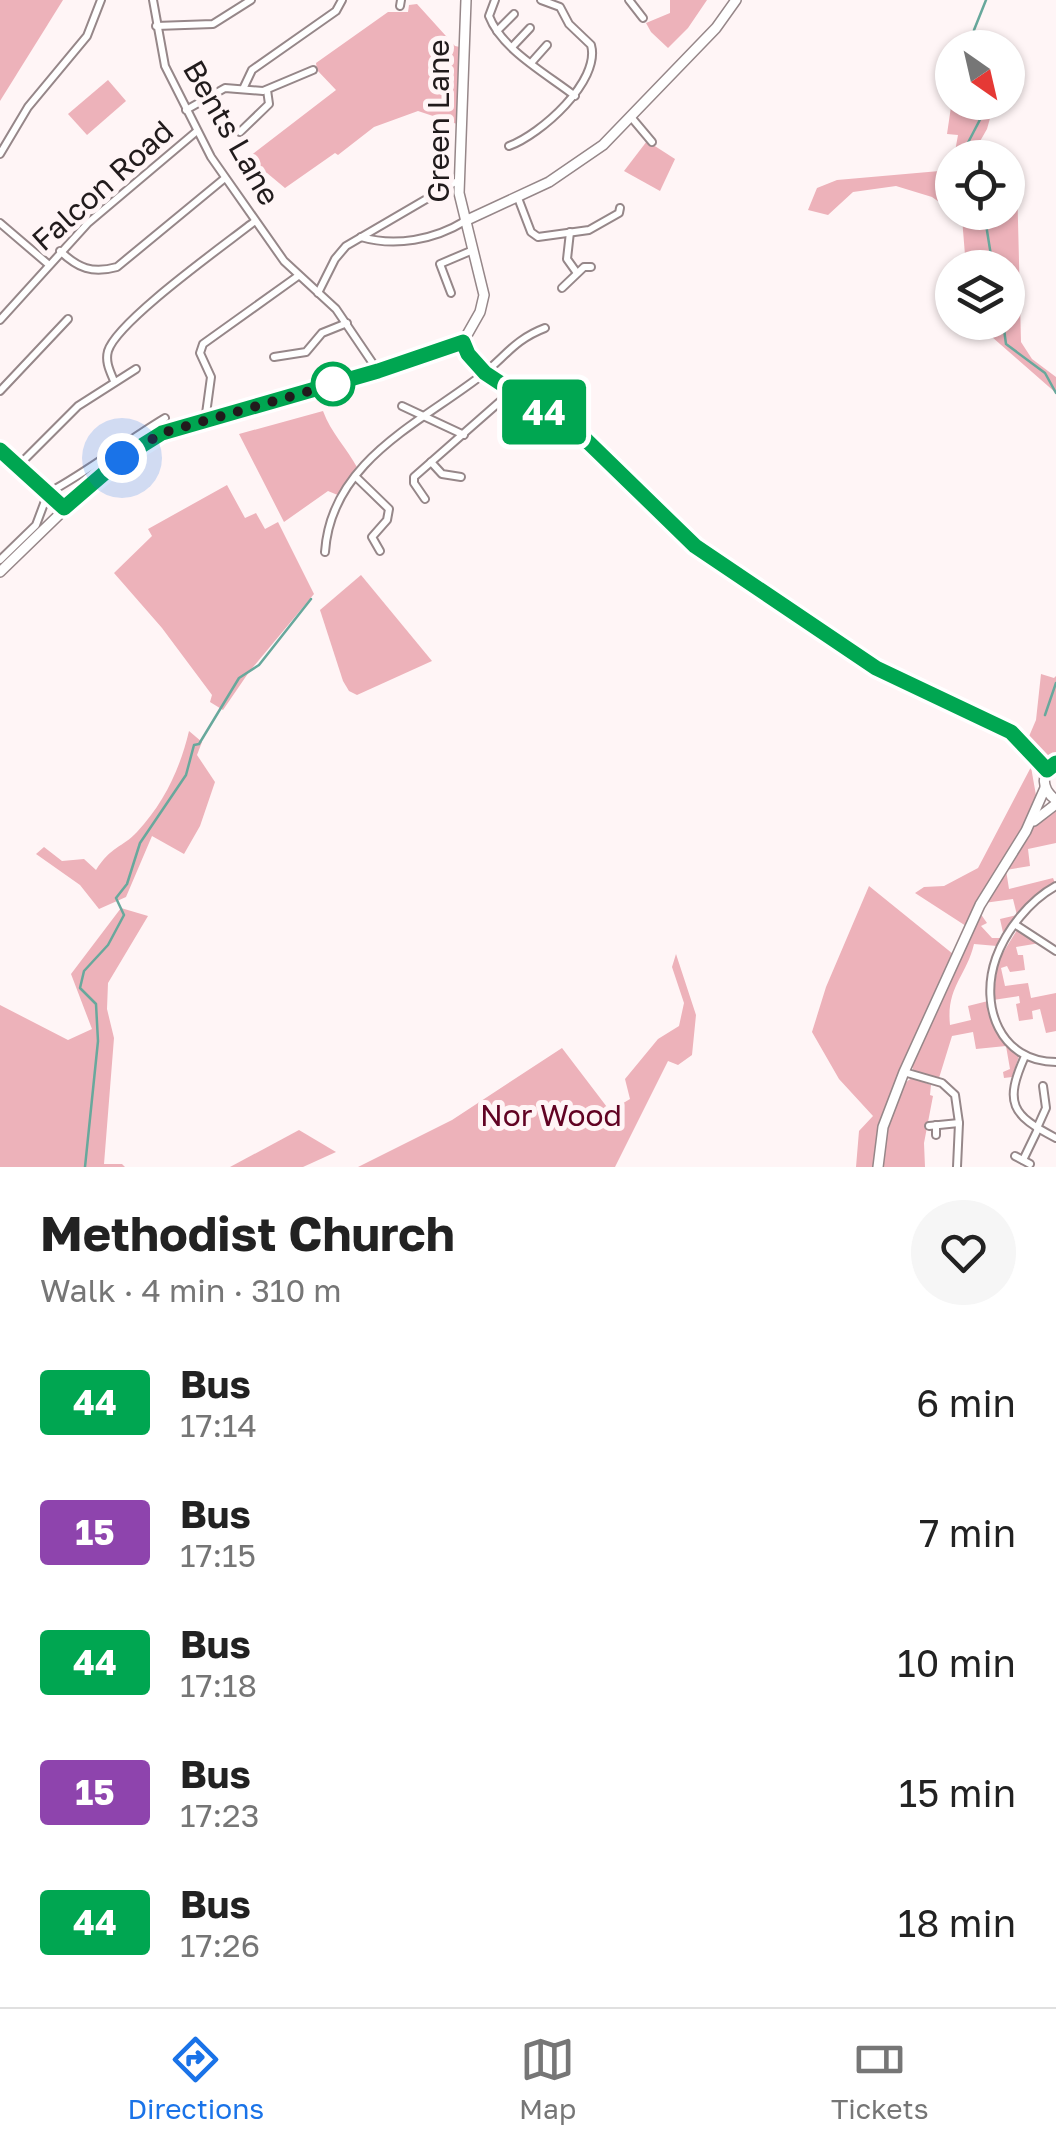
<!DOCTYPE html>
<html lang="en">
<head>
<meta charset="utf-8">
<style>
	body { margin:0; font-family:"Golos Text",sans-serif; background:#f6f6f6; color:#222; height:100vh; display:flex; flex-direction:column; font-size:38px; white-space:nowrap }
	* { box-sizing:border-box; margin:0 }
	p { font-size:32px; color:#767676 }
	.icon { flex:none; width:55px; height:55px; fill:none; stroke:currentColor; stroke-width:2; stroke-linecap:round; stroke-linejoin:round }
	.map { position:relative; height:1167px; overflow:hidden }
	.drawer { display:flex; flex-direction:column; background:#fff; flex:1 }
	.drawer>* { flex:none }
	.badge { padding:0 20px; border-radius:8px; font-size:35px; line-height:65px }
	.needle { width:65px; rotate:146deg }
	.controls { position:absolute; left:935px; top:30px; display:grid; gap:20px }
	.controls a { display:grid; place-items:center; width:90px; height:90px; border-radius:50%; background:#fff; box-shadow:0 2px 8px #0004; font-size:50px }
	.you { position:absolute; width:50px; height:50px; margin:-25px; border:8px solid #fff; border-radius:50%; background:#1a73e8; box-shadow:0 0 0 15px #1a73e833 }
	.map>.badge { position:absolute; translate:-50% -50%; box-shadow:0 0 0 5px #fff }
	.round { display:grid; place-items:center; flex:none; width:105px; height:105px; border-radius:52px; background:#f6f6f6 }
	.head { display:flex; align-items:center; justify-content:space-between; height:170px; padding:0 40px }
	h1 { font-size:48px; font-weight:700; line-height:75px }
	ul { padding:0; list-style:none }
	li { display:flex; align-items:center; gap:30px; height:130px; padding:0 40px }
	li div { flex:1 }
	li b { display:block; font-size:38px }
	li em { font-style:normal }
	li .badge { min-width:110px; font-weight:700; text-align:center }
	.tabs { display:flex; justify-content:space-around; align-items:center; height:140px; border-top:2px solid #e0e0e0; background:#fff; font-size:28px; color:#767676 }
	.tabs a { display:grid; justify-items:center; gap:5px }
	.tabs .current { color:#1a73e8 }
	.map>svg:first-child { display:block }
	.green { fill:#edb2ba }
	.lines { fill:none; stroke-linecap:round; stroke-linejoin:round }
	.stream { stroke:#68a89c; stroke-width:2.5 }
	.street-casing { stroke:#968789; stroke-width:10 }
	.secondary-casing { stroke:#968789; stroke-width:12 }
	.street { stroke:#fff; stroke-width:6 }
	.secondary { stroke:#fff; stroke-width:9 }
	.line-casing { stroke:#fff; stroke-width:22 }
	.line { stroke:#00a651; stroke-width:15 }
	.walk { stroke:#211b1c; stroke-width:10; stroke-dasharray:0 18 }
	.stop-dot { fill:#fff; stroke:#00a651; stroke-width:5 }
	.labels { text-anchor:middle; stroke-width:10; stroke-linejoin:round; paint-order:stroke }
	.street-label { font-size:30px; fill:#211b1c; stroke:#fff5f6 }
	.park-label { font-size:30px; fill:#610323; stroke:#fff5f6 }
</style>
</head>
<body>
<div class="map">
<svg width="1056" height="1167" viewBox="0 0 1056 1167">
	<rect width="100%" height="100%" fill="#fff5f6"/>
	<g class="green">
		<path d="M0 0H63L0 101Z"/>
		<path d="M670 0H707L688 28 668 48 651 32 646 23 670 13Z"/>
		<path d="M417 4 455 46 460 47 457 124 418 111 374 127 338 155 335 153 285 188 267 173 263 176 250 156 336 90 317 70 316 63 388 12H408L409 5Z"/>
		<path d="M108 80 126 101 87 135 68 114Z"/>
		<path d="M952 100V102L988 103 992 111 987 129 971 157H954L958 135 947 134Z"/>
		<path d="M647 141 675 159 660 191 624 171Z"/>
		<path d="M952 167V211L932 197 896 186 853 192 828 215 808 210 817 188 837 180 951 170Z"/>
		<path d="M1008 181H1017L1021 342 1032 359 1056 377V393L976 323 1008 322V268L966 267 962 218 955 213 1008 212Z"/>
		<path d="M323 411C331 433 347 448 358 469L340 496 328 491 284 522 239 434Z"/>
		<path d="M227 485 245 518 256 513 265 529 278 522 314 594 249 672 223 710 210 702 212 695 162 628 114 573 152 536 148 529Z"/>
		<path d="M361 575 432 661 357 695 349 691 343 681 320 610Z"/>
		<path d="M1041 674 1054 678 1056 676V755L1044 756 1027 741 1036 720Z"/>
		<path d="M189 731 202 742 197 755 215 782 200 826 184 854 152 836 126 897 99 909 80 885 36 854 44 847 62 861 84 859 96 870C111 846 122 848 137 832 164 803 180 769 189 731Z"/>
		<path d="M1031 767 1037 801 966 926 915 893 924 887 944 886 978 868Z"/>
		<path d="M1056 808V843L1028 849 1030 866 1006 870 1009 889 1053 878 1055 883C1031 895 1018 915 1004 937L1000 919 1017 915 1013 899 984 903C1002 871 1024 828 1056 808Z"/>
		<path d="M869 886 953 954 881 1117 874 1167H856L859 1131 873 1116 839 1079 812 1032 826 987Z"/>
		<path d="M121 908 148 916 108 983 107 1009 114 1038 104 1164H122L125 1167H0V1005L68 1040 92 1029 71 974Z"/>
		<path d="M980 913 987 923 981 926 992 938H1002L997 946 974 944C966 977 946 987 950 1025L971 1020 968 1006 988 1001 995 1031 1019 1056 1012 1077 1004 1078 1003 1072 1010 1069 1006 1046 976 1049 973 1032 952 1036 939 1078C928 1079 914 1078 912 1066Z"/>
		<path d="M1017 930 1040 943 1016 947 1018 955H1023L1025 970 1010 972 1007 966 1001 968 1005 986 1028 983 1031 998 1056 993V1031L1046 1033 1040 1009 1032 1011 1033 1019 1019 1021 1016 1004 1020 1003 1019 996 993 1000 998 961Z"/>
		<path d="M676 954 696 1015 692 1055 678 1065 668 1061 615 1167H358L452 1120 562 1048 610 1111 630 1099 625 1079 658 1039 679 1026 684 1003 672 967Z"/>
		<path d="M912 1078 931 1085 930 1095 933 1096 924 1143 925 1167H882C885 1144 890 1089 912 1078Z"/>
		<path d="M299 1130 336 1152 303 1167H230Z"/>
	</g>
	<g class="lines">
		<g class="stream">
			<path d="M976 48 974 30 986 0"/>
			<path d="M960 158 985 110 981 102"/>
			<path d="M984 212 993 268"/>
			<path d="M1003 322 1006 344 1045 373 1056 393"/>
			<path d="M1045 715 1056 683"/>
			<path d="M85 1167 98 1041 96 1004 80 988 84 971 108 945 124 915 116 898 127 884 140 843 186 775 194 745 199 744 239 678 259 665 311 599"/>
		</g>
		<defs>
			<g id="street">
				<path d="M153 0 165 66 211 157 284 261 336 309 378 371"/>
				<path d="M495 0 489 16C502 50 547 74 575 96"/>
				<path d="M629 0 643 18"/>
				<path d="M400 6 401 0"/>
				<path d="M156 26 213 24 251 0"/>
				<path d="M497 31 514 14"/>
				<path d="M513 46 530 28"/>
				<path d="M531 63 547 45"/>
				<path d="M243 89 252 70 336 11 342 0"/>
				<path d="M186 110 225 88 263 91 313 70"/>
				<path d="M631 117 652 142"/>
				<path d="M240 132 269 104 267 90"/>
				<path d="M509 146C540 135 601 81 591 45L569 24 560 7 541 0"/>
				<path d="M0 154 28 107 87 36 101 0"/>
				<path d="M518 198 531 232 538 237 589 230 619 213 620 208"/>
				<path d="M0 223 48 264"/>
				<path d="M570 232 567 259 577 273"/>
				<path d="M361 237C395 247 434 240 465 221"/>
				<path d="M60 251C78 268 92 274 117 267L225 178"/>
				<path d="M562 288 584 267H591"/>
				<path d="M318 293 335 259 346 246 459 180"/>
				<path d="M451 293 440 264 473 250"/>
				<path d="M0 320 88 223 197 131"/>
				<path d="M274 357 306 352 322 333 347 323"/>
				<path d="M114 381C110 371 105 362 108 351 117 321 226 244 255 221"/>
				<path d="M0 391 68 319"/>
				<path d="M402 406 464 435"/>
				<path d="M205 421 211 377 200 353 203 344 298 276"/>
				<path d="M0 450 65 508"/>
				<path d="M431 462 442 474 461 477"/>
				<path d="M18 466 78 406 136 369"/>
				<path d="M356 477 389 509 387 520 372 537 380 551"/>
				<path d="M425 499 414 483V477L512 391"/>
				<path d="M325 552C331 463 416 425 478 378 504 359 513 340 545 328"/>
				<path d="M0 560 36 525 48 493C89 471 125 442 165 418"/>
				<path d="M1056 886C1030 900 1006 930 996 958 979 1006 1000 1062 1056 1062"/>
				<path d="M1016 925 1056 951"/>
				<path d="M1025 1056C1004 1103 1011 1115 1056 1138"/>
				<path d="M904 1072 942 1083 955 1095 959 1123 957 1167"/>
				<path d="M936 1125V1135"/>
				<path d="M929 1126 959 1123"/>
				<path d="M1037 1128 1046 1108 1043 1086"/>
				<path d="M1015 1156 1030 1164"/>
				<path d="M1023 1160 1038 1129"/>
			</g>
			<g id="secondary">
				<path d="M465 221 549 182 603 145 716 28 736 0"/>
				<path d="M463 342 467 354 485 373 584 438 695 546 877 668 1011 732 1047 770"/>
				<path d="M0 572 99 476 149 439 378 371 463 342 480 312 484 295 459 193 466 0"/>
				<path d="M1056 763C1040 773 1041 789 1056 800"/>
				<path d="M1034 821 1056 804"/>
				<path d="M878 1167 883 1127 904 1072 980 905 1026 831 1045 788"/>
			</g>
		</defs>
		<use href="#street" class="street-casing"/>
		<use href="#secondary" class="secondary-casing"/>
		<use href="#street" class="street"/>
		<use href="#secondary" class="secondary"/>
	</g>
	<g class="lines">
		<defs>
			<path id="line" d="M0 450 64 508 122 458 162 433 378 371 463 342 468 354 485 373 584 438 695 546 876 668 1011 732 1047 770 1056 763"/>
		</defs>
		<use href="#line" class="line-casing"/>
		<use href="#line" class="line"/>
		<path class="walk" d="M122 458 162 433 345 381 333 384"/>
	</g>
	<circle class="stop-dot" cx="333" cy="384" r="20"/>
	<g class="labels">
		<g class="street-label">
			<text transform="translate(439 121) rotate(-90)" y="10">Green Lane</text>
			<text transform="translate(231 133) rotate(60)" y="10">Bents Lane</text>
			<text transform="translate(103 186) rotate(-42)" y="10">Falcon Road</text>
		</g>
		<g class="park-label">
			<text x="551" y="1126">Nor Wood</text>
		</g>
	</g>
</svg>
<div class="controls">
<a><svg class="needle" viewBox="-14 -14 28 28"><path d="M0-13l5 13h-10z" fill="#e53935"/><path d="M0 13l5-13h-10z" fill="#767676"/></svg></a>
<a><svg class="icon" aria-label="locate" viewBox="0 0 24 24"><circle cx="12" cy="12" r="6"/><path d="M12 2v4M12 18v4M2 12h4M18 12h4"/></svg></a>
<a><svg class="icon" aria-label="layers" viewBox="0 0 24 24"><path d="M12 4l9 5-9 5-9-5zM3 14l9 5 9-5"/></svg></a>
</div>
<div class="you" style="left:122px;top:458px"></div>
<b class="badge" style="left:544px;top:412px;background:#00a651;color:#fff">44</b>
</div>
<section class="drawer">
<div class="head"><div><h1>Methodist Church</h1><p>Walk · 4 min · 310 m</p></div><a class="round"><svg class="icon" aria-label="heart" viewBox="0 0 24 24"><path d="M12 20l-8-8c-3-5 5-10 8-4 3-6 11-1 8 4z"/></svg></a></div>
<ul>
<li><span class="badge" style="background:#00a651;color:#fff">44</span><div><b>Bus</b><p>17:14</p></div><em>6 min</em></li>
<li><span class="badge" style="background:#8e44ad;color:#fff">15</span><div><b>Bus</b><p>17:15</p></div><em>7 min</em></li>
<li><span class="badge" style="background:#00a651;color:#fff">44</span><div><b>Bus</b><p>17:18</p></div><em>10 min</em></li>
<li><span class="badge" style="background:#8e44ad;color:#fff">15</span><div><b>Bus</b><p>17:23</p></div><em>15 min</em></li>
<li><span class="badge" style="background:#00a651;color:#fff">44</span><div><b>Bus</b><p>17:26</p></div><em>18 min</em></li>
</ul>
</section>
<nav class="tabs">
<a class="current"><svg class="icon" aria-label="directions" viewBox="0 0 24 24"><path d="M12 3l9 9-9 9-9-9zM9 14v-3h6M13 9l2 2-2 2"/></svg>Directions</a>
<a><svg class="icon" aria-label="map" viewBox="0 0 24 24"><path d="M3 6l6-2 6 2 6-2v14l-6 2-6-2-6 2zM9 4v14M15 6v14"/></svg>Map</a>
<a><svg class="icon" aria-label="tickets" viewBox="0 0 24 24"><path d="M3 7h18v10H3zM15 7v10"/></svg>Tickets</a>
</nav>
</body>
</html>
